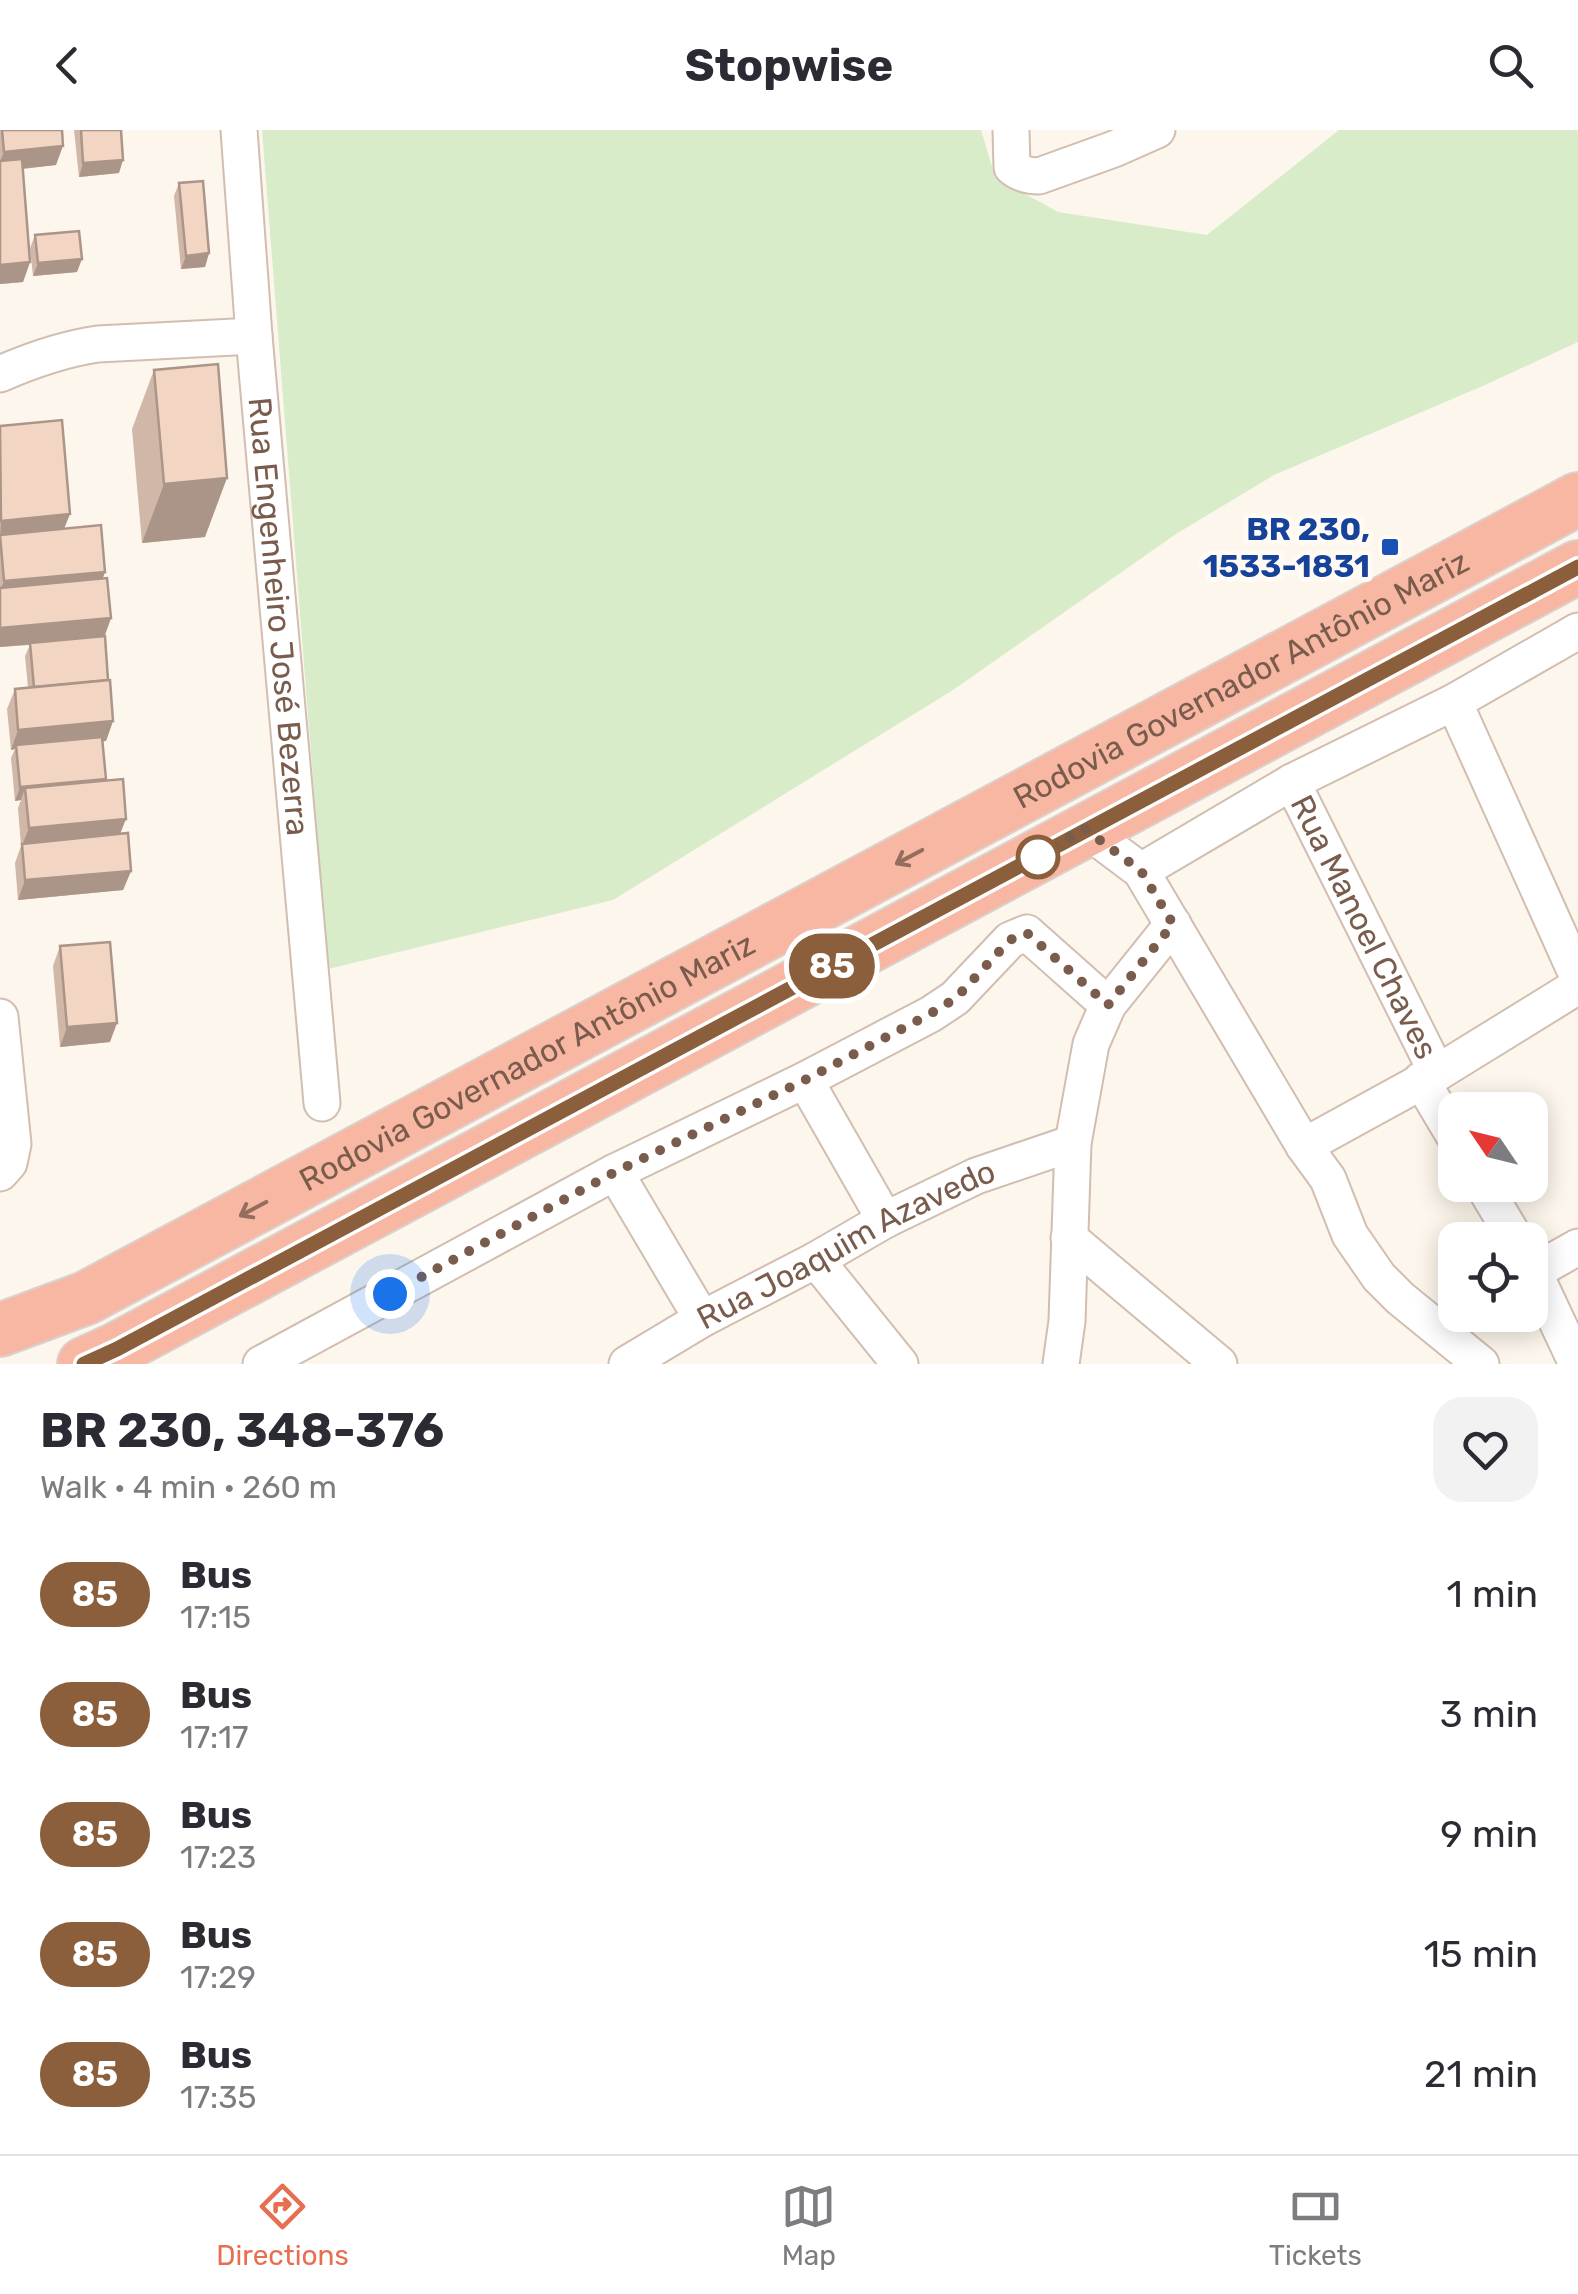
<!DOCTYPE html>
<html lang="en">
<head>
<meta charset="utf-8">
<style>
	body { margin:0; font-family:Rubik,sans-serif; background:#f2f2f3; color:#2b2b33; height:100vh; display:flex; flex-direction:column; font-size:38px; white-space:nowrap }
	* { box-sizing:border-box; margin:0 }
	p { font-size:32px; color:#7c7c81 }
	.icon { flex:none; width:55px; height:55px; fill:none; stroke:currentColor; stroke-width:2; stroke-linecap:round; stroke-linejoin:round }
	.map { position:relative; height:1234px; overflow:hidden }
	.drawer { display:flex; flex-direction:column; background:#fff; flex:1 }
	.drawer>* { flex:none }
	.badge { padding:0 20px; border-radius:32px; font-size:35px; line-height:65px }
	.needle { width:65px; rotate:305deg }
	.buttons { position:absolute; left:1438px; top:962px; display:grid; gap:20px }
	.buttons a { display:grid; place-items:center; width:110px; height:110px; border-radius:20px; background:#fff; box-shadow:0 5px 25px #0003; font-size:50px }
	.you { position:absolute; width:50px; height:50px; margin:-25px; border:8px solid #fff; border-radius:50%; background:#1a73e8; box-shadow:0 0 0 15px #1a73e833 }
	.map>.badge { position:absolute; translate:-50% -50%; box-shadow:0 0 0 5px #fff }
	.round { display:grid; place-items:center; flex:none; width:105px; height:105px; border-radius:30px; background:#f2f2f3 }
	.overview { display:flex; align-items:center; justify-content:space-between; height:170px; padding:0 40px }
	h1 { font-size:48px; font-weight:700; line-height:75px }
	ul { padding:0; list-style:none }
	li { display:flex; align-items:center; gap:30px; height:120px; padding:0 40px }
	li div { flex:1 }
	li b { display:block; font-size:38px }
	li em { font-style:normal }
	li .badge { min-width:110px; font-weight:700; text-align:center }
	header { display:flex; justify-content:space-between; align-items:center; height:130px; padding:0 40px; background:#fff; font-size:45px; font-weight:700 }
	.dock { display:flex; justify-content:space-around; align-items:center; height:140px; border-top:2px solid #e1e1e2; background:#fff; font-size:28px; color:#7c7c81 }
	.dock a { display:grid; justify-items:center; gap:5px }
	.dock .on { color:#e76f51 }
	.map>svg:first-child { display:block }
	.green { fill:#d8ecc9 }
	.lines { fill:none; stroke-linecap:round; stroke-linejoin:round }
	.minor-casing { stroke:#d1beb0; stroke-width:39 }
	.highway-casing { stroke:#dad1cd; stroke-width:56 }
	.minor { stroke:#fff; stroke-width:35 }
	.highway { stroke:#f7b7a3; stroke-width:52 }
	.wall { fill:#d1b7a8 }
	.shaded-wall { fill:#aa9588 }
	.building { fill:#f3d5c3; stroke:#aa9588; stroke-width:2.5 }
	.oneway { stroke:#936e5e }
	.line-casing { stroke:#fff; stroke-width:22 }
	.line { stroke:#8b5e3c; stroke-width:15 }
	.walk { stroke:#7a5c4d; stroke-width:10; stroke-dasharray:0 18 }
	.transit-dot { fill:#1a4fb4; stroke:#fffaf3; stroke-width:4 }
	.stop-dot { fill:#fff; stroke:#8b5e3c; stroke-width:5 }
	.labels { text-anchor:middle; stroke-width:10; stroke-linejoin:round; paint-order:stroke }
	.transit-label { font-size:32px; font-weight:bold; fill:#164399; stroke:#fffaf3; text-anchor:end }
	.street-label { font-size:32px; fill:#7a5c4d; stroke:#fffaf3 }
</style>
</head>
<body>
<header><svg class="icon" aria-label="back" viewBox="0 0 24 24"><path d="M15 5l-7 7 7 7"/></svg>Stopwise<svg class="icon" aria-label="search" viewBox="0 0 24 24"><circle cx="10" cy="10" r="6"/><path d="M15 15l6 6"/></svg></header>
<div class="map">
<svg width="1578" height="1234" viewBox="0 0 1578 1234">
	<rect width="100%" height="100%" fill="#fdf6ec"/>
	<path class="green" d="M262 0H981L995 47 1058 82 1207 105 1339 0H1578V212L1485 255 1274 345 1176 404 953 560 613 770 328 839Z"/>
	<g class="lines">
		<defs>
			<g id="minor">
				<path id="s1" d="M239 0 254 206 322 973"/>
				<path d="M1011 0 1012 37C1020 44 1028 46 1039 46L1114 19 1157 0"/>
				<path d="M0 244C32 230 63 219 98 214L254 206"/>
				<path d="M1454 572 1578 847"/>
				<path id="s2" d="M1292 652 1437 943"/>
				<path d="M1085 699 1141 741 1304 1016 1328 1049 1350 1105 1379 1147 1400 1168 1481 1234"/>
				<path d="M1141 741 1292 652 1454 572 1578 501"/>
				<path d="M0 887 13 1014 9 1033 0 1043"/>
				<path d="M805 950 885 1090"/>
				<path d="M1421 950 1455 1007"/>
				<path d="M1304 1016 1437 943 1578 856"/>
				<path d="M615 1042 702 1189"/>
				<path d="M1483 1055 1516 1110"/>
				<path d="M1069 1108 1219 1234"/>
				<path d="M816 1130 900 1234"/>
				<path d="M1530 1134 1577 1234"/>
				<path d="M1530 1144 1578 1117"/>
				<path d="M261 1234 615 1042 805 950 931 884 955 868 1010 810 1027 803 1108 875"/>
				<path id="s3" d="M627 1234 702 1189 816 1130 885 1090 976 1046 1073 1013"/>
				<path d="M1061 1234 1067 1191 1073 1013 1091 914 1108 875 1173 794"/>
			</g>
			<g id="highway">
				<path id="s4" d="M0 1200 86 1168 1578 369"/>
				<path d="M84 1234 117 1219 1578 437"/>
			</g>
		</defs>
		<use href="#minor" class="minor-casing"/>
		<use href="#highway" class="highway-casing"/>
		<use href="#minor" class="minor"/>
		<use href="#highway" class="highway"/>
	</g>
	<g class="wall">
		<path d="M0 0H62L56 35 23 39 30 132 23 152 0 154Z"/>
		<path d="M74 0H121L119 43 79 47Z"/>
		<path d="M179 53 209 123 205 137 181 139 174 66Z"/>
		<path d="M35 105 77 142 33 146 30 118Z"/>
		<path d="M154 240 205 407 142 413 132 299Z"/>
		<path d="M0 296 64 399 105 442 102 449 111 488 104 506 113 591 106 611H103L106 651 131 741 123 760 18 770 15 733 21 716 18 678 21 670 15 671 11 628 15 619 11 620 7 579 15 559 28 558 25 526 30 515 0 517Z"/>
		<path d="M60 816 110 912 60 917 53 836Z"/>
	</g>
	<g class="shaded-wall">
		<path d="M63 16 56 35 0 41V32L4 22Z"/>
		<path d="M123 30 119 43 79 47 83 33Z"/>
		<path d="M209 123 205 137 181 139 186 126Z"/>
		<path d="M82 129 77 142 33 146 38 133Z"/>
		<path d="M30 132 23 152 0 154V135Z"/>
		<path d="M227 348 205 407 142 413 164 354Z"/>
		<path d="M70 384 62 404 0 410 1 391Z"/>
		<path d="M105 442 98 462 0 461 4 451Z"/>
		<path d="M111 488 104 508 0 517V498Z"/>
		<path d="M113 591 106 611 17 619 16 615 15 619 11 620 18 600Z"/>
		<path d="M106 649 101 663 25 658 21 670 15 671 20 657Z"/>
		<path d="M126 689 118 709 21 718 29 698Z"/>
		<path d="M131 741 123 760 18 770 25 750Z"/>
		<path d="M117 893 110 912 60 917 67 897Z"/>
	</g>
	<g class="building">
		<path d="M2 0H62L63 16 4 22Z"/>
		<path d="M81 0H121L123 30 83 33Z"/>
		<path d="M22 29 30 132 0 135V31Z"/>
		<path d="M203 51 209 123 186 126 179 53Z"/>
		<path d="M79 101 82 129 38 133 35 105Z"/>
		<path d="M218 234 227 348 164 354 154 240Z"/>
		<path d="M62 290 70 384 1 391 0 296Z"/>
		<path d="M101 395 105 442 4 451 0 405Z"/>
		<path d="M107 448 111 488 0 498V458Z"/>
		<path d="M105 506 108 550 34 557 30 513Z"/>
		<path d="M110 550 113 591 18 600 15 559Z"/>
		<path d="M102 607 106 649 20 657 16 615Z"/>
		<path d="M123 649 126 689 29 698 25 658Z"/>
		<path d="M128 703 131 741 25 750 22 714Z"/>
		<path d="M110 812 117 893 67 897 60 816Z"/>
	</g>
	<defs><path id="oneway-shaft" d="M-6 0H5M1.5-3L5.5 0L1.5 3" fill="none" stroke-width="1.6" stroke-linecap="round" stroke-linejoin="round" transform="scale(2.5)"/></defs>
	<g class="oneway">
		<use href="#oneway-shaft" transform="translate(909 727) rotate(152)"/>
		<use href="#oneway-shaft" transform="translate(253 1079) rotate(152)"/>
	</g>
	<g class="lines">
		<defs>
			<path id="line" d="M84 1234 117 1219 1578 437"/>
		</defs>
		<use href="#line" class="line-casing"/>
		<use href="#line" class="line"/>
		<path class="walk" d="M390 1164 615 1042 805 950 930 884 956 868 1010 810 1027 803 1108 875 1173 794 1141 741 1085 699 1038 727"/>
	</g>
	<rect class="transit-dot" x="1380" y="407" width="20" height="20" rx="5"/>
	<circle class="stop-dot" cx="1038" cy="727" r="20"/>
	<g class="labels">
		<g class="transit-label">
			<text x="1370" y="410">BR 230,<tspan x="1370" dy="37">1533-1831</tspan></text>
		</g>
		<g class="street-label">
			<text dy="11" stroke="none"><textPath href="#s1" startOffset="488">Rua Engenheiro José Bezerra</textPath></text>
			<text dy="11" stroke="none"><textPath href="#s4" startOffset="1402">Rodovia Governador Antônio Mariz</textPath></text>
			<text dy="11" stroke="none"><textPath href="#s2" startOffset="162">Rua Manoel Chaves</textPath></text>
			<text dy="11" stroke="none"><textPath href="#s4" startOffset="592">Rodovia Governador Antônio Mariz</textPath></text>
			<text dy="11" stroke="none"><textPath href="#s3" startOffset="250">Rua Joaquim Azavedo</textPath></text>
		</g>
	</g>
</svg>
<div class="buttons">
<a><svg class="needle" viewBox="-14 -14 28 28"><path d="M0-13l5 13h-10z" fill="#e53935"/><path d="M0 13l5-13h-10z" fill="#7c7c81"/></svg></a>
<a><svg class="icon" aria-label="locate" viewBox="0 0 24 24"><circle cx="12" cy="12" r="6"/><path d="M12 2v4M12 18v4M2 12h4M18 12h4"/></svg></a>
</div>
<div class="you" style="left:390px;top:1164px"></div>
<b class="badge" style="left:832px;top:836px;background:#8b5e3c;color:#fff">85</b>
</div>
<section class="drawer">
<div class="overview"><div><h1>BR 230, 348-376</h1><p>Walk · 4 min · 260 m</p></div><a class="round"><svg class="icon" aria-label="heart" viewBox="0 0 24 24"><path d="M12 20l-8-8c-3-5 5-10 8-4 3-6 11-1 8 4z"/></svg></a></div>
<ul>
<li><span class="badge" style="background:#8b5e3c;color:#fff">85</span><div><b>Bus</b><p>17:15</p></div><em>1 min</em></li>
<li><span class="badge" style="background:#8b5e3c;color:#fff">85</span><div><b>Bus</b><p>17:17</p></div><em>3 min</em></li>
<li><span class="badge" style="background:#8b5e3c;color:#fff">85</span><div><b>Bus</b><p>17:23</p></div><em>9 min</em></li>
<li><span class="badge" style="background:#8b5e3c;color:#fff">85</span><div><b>Bus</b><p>17:29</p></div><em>15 min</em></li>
<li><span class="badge" style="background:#8b5e3c;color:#fff">85</span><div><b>Bus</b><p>17:35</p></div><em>21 min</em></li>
</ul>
</section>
<nav class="dock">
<a class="on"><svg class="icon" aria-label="directions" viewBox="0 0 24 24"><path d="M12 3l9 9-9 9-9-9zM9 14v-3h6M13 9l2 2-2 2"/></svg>Directions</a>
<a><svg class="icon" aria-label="map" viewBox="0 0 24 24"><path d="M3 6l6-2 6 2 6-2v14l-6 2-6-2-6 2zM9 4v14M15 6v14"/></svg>Map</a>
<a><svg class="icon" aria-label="tickets" viewBox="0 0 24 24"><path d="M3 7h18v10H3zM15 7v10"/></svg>Tickets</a>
</nav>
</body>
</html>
